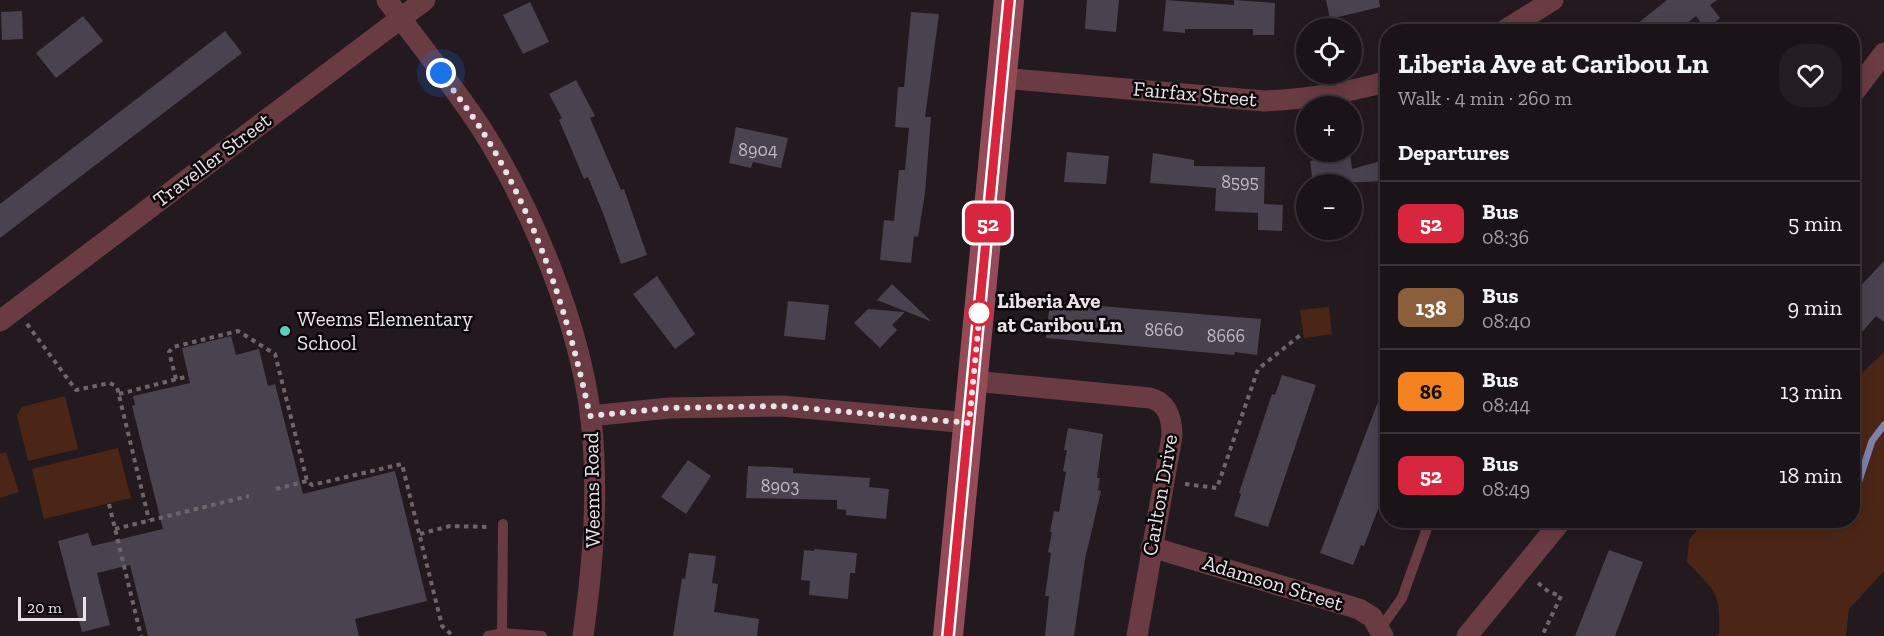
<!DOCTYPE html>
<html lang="en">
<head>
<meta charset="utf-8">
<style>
	body { margin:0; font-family:"Zilla Slab",serif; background:#231d21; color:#f1f3f6; height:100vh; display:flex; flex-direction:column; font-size:22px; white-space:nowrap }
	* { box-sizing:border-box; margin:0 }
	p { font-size:20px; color:#9f9ea2 }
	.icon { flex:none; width:33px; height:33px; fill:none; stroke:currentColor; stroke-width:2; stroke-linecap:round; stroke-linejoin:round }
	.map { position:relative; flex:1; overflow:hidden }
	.panel { position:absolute; left:1380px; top:24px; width:480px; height:504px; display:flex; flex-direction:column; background:#1a1418; border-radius:24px; box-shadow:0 3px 15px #0003,0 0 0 2px #383337 }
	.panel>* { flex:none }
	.badge { padding:0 12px; border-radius:9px; font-size:21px; line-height:39px }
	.tools { position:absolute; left:1296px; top:18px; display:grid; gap:12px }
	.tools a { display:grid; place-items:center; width:66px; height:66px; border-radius:50%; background:#1a1418; box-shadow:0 3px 15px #0003,0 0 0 2px #383337; font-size:30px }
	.scale { position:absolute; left:18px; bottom:15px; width:68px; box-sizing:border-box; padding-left:6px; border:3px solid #e9e2e6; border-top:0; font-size:16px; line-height:21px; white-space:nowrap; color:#e9e2e6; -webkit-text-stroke:4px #0a0609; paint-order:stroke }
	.you { position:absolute; width:30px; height:30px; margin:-15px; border:4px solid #fff; border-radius:50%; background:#1a73e8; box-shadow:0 0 0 9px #1a73e833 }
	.map>.badge { position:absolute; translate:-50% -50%; box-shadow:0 0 0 3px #fff }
	h2 { padding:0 18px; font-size:22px; line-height:54px }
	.round { display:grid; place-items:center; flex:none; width:63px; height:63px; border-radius:24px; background:#231d21 }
	.overview { display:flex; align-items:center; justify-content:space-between; height:102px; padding:0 18px }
	h1 { font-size:28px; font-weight:800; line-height:45px }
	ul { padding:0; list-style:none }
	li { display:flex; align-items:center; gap:18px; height:84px; padding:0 18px; border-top:2px solid #383337 }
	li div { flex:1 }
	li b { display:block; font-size:22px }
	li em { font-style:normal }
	li .badge { min-width:66px; font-weight:700; text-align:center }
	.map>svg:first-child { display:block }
	.green { fill:#4b2616 }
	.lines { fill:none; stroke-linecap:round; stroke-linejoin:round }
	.stream { stroke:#7f83aa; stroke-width:7 }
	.building { fill:#48434e }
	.path { stroke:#6d656a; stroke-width:4; stroke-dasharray:4.5 4.5; stroke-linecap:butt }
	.lane { stroke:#6a3b42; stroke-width:10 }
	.street { stroke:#6a3b42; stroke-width:21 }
	.secondary { stroke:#954b57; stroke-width:30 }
	.line-casing { stroke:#fff; stroke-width:14 }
	.line { stroke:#d7263d; stroke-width:9 }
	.walk { stroke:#e9e2e6; stroke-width:6; stroke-dasharray:0 10.8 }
	.stop-dot { fill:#fff; stroke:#d7263d; stroke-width:3 }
	.poi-dot { fill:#5bcebc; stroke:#0a0609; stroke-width:2 }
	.labels { text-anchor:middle; stroke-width:5; stroke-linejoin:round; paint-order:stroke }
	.number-label { font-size:18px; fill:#c1bac0 }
	.street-label { font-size:21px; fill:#e9e2e6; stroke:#0a0609 }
	.stop-label { font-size:21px; font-weight:bold; fill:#e9e2e6; stroke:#0a0609; text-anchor:start }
	.poi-label { font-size:21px; fill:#e9e2e6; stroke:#0a0609; text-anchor:start }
</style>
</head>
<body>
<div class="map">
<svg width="1884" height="636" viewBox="0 0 1884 636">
	<rect width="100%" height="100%" fill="#231a20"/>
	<g class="green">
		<path d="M1329 307 1332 334 1304 338 1300 310Z"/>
		<path d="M1884 352V571L1849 609 1846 636H1716L1719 633C1721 592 1714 590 1687 562L1689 540 1704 521 1852 520 1853 416C1862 405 1862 388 1861 374Z"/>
		<path d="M65 396 78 449 28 461 17 415 22 407Z"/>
		<path d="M118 448 131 498 44 519 32 469Z"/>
		<path d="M6 452 19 492 0 498V454Z"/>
	</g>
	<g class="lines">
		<path class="stream" d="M1852 502 1872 441 1884 425"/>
	</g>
	<g class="building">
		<path d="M1087 0H1119L1116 32 1085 29Z"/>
		<path d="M1166 0 1234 5V0L1275 3 1274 35H1253V29H1185V33L1163 31Z"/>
		<path d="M1326 0H1379L1380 7 1330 19Z"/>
		<path d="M1667 0H1717L1710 5 1720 18 1706 29 1696 16 1676 32H1627Z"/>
		<path d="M530 2 549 42 523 54 503 15Z"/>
		<path d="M22 11 23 39 2 40 1 12Z"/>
		<path d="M911 12 939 14 925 117H931L925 193 918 237 914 236 911 263 880 260 884 220 894 221 899 170H905L909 128 895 127 898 87H904Z"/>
		<path d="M83 16 103 41 56 78 36 53Z"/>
		<path d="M225 31 242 53 0 238V204Z"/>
		<path d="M576 80 595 116 590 118 621 190 624 189 647 255 621 264 603 213 588 177 584 179 559 120 562 118 549 94Z"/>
		<path d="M736 127 788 138 781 168 753 162 751 168 729 163Z"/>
		<path d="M1067 152 1109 156 1106 184 1064 182Z"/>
		<path d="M1153 153 1194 160V166L1265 167 1264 204 1283 205 1282 231 1258 230V213L1215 211 1216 188 1150 183Z"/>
		<path d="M1350 154 1352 169 1388 159V181L1313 184 1310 161Z"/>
		<path d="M1884 261V322L1876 316 1863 331 1852 324V295Z"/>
		<path d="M657 276 695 334 675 349 633 294Z"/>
		<path d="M892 284 931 321H930L877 300Z"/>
		<path d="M788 301 829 305 825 340 784 336Z"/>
		<path d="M1050 302 1261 319 1257 355 1235 352 1234 355 1046 338Z"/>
		<path d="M868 309 905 312 892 325 897 330 880 348 854 323Z"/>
		<path d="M231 336 236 355 259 349 268 386 275 384 303 494 395 471 427 601 355 619 359 636H148L130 565 97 573 110 625 82 632 58 541 88 533 92 546 163 529 132 406 135 405 133 396 190 383 182 348Z"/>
		<path d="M1282 375 1316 385 1268 527 1234 516 1241 494 1239 493 1272 394 1275 395Z"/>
		<path d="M1386 381 1388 483 1364 546 1361 545 1353 565 1320 553Z"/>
		<path d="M1068 428 1103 434 1097 478H1100L1098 490 1101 491 1085 559 1074 636H1045L1049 596H1045L1051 553 1048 552 1052 532H1050L1054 511 1059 512 1066 472 1063 471 1067 450H1064Z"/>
		<path d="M688 460 711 476 686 514 661 497Z"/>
		<path d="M748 466 793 468V473L870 478 869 487 889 489 886 519 846 515V510L837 509V500L746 498Z"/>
		<path d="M814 549 857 553 855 573H850L848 599 809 595 810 581 801 580 804 550 814 551Z"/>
		<path d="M1609 550 1643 562 1615 636H1575Z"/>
		<path d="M689 553 716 556 712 583 718 584 714 612 759 619 757 636H673L682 578 685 579Z"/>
	</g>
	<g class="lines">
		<g class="path">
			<path d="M27 324 76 390 110 383 117 387 149 520"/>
			<path d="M176 379 169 352 173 347 238 331 275 354 307 481 312 485 402 464 442 626 453 636"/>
			<path d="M119 394 189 376"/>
			<path d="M1185 484 1217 488 1258 369 1303 333"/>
			<path d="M276 489 307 481"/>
			<path d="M109 504 141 636"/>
			<path d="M115 529 249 496"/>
			<path d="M420 534 450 526 487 527"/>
			<path d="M1538 583 1549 592 1561 596 1542 636"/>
		</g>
		<g class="lane">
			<path d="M1532 520 1555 530"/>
			<path d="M1380 629 1402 598 1430 520"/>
			<path d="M502 633 503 524"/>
			<path d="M488 636 502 633 542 636"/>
		</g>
		<g class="street">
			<path d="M387 0C418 42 452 84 481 128 532 208 580 325 591 419 599 492 593 564 583 636"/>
			<path d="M1502 32 1553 0"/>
			<path d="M1001 78 1264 101C1306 99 1347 93 1388 81"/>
			<path d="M1852 95 1884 53"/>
			<path d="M0 321 425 0"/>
			<path d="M973 381 1150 398C1168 403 1172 418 1172 436L1137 636"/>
			<path d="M590 416 669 408 782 406 969 423"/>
			<path d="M1151 547 1359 609 1372 617 1383 636"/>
			<path d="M1467 636 1562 520"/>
		</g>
		<path class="secondary" d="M948 636 1009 0"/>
	</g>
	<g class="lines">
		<defs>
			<path id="line" d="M948 636 1009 0"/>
		</defs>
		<use href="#line" class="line-casing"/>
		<use href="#line" class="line"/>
		<path class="walk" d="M441 73C454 92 469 110 481 129 537 217 568 314 590 416L669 408 782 406 969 423 980 311 979 313"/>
	</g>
	<circle class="stop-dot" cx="979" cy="313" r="12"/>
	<circle class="poi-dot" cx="285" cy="331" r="6"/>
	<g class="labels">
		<g class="number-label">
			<text x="758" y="156">8904</text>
			<text x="1240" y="188">8595</text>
			<text x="1164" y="336">8660</text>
			<text x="1226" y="342">8666</text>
			<text x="780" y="492">8903</text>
		</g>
		<g class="street-label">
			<text transform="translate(1195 94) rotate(5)" y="7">Fairfax Street</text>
			<text transform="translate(212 160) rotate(-37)" y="7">Traveller Street</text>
			<text transform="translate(592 490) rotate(-91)" y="7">Weems Road</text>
			<text transform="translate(1160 495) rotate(-80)" y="7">Carlton Drive</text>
			<text transform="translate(1273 583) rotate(17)" y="7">Adamson Street</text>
		</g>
		<g class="stop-label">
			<text x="997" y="308">Liberia Ave<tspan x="997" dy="24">at Caribou Ln</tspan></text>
		</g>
		<g class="poi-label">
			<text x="297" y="326">Weems Elementary<tspan x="297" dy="24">School</tspan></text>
		</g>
	</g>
</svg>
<div class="tools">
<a><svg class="icon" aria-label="locate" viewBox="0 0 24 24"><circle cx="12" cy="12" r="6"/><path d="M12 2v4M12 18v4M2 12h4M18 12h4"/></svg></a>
<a>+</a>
<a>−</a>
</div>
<div class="scale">20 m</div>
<div class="you" style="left:441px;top:73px"></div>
<b class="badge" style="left:988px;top:223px;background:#d7263d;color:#fff">52</b>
<section class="panel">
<div class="overview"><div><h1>Liberia Ave at Caribou Ln</h1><p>Walk · 4 min · 260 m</p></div><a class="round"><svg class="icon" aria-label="heart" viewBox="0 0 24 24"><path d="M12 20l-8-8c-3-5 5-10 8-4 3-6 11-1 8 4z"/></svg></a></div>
<h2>Departures</h2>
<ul>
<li><span class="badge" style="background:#d7263d;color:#fff">52</span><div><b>Bus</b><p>08:36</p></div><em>5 min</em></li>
<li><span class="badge" style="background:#8b5e3c;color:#fff">138</span><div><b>Bus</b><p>08:40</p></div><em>9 min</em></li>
<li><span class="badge" style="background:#f58220;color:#111">86</span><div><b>Bus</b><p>08:44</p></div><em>13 min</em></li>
<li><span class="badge" style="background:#d7263d;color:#fff">52</span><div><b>Bus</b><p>08:49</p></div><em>18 min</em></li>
</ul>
</section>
</div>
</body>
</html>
